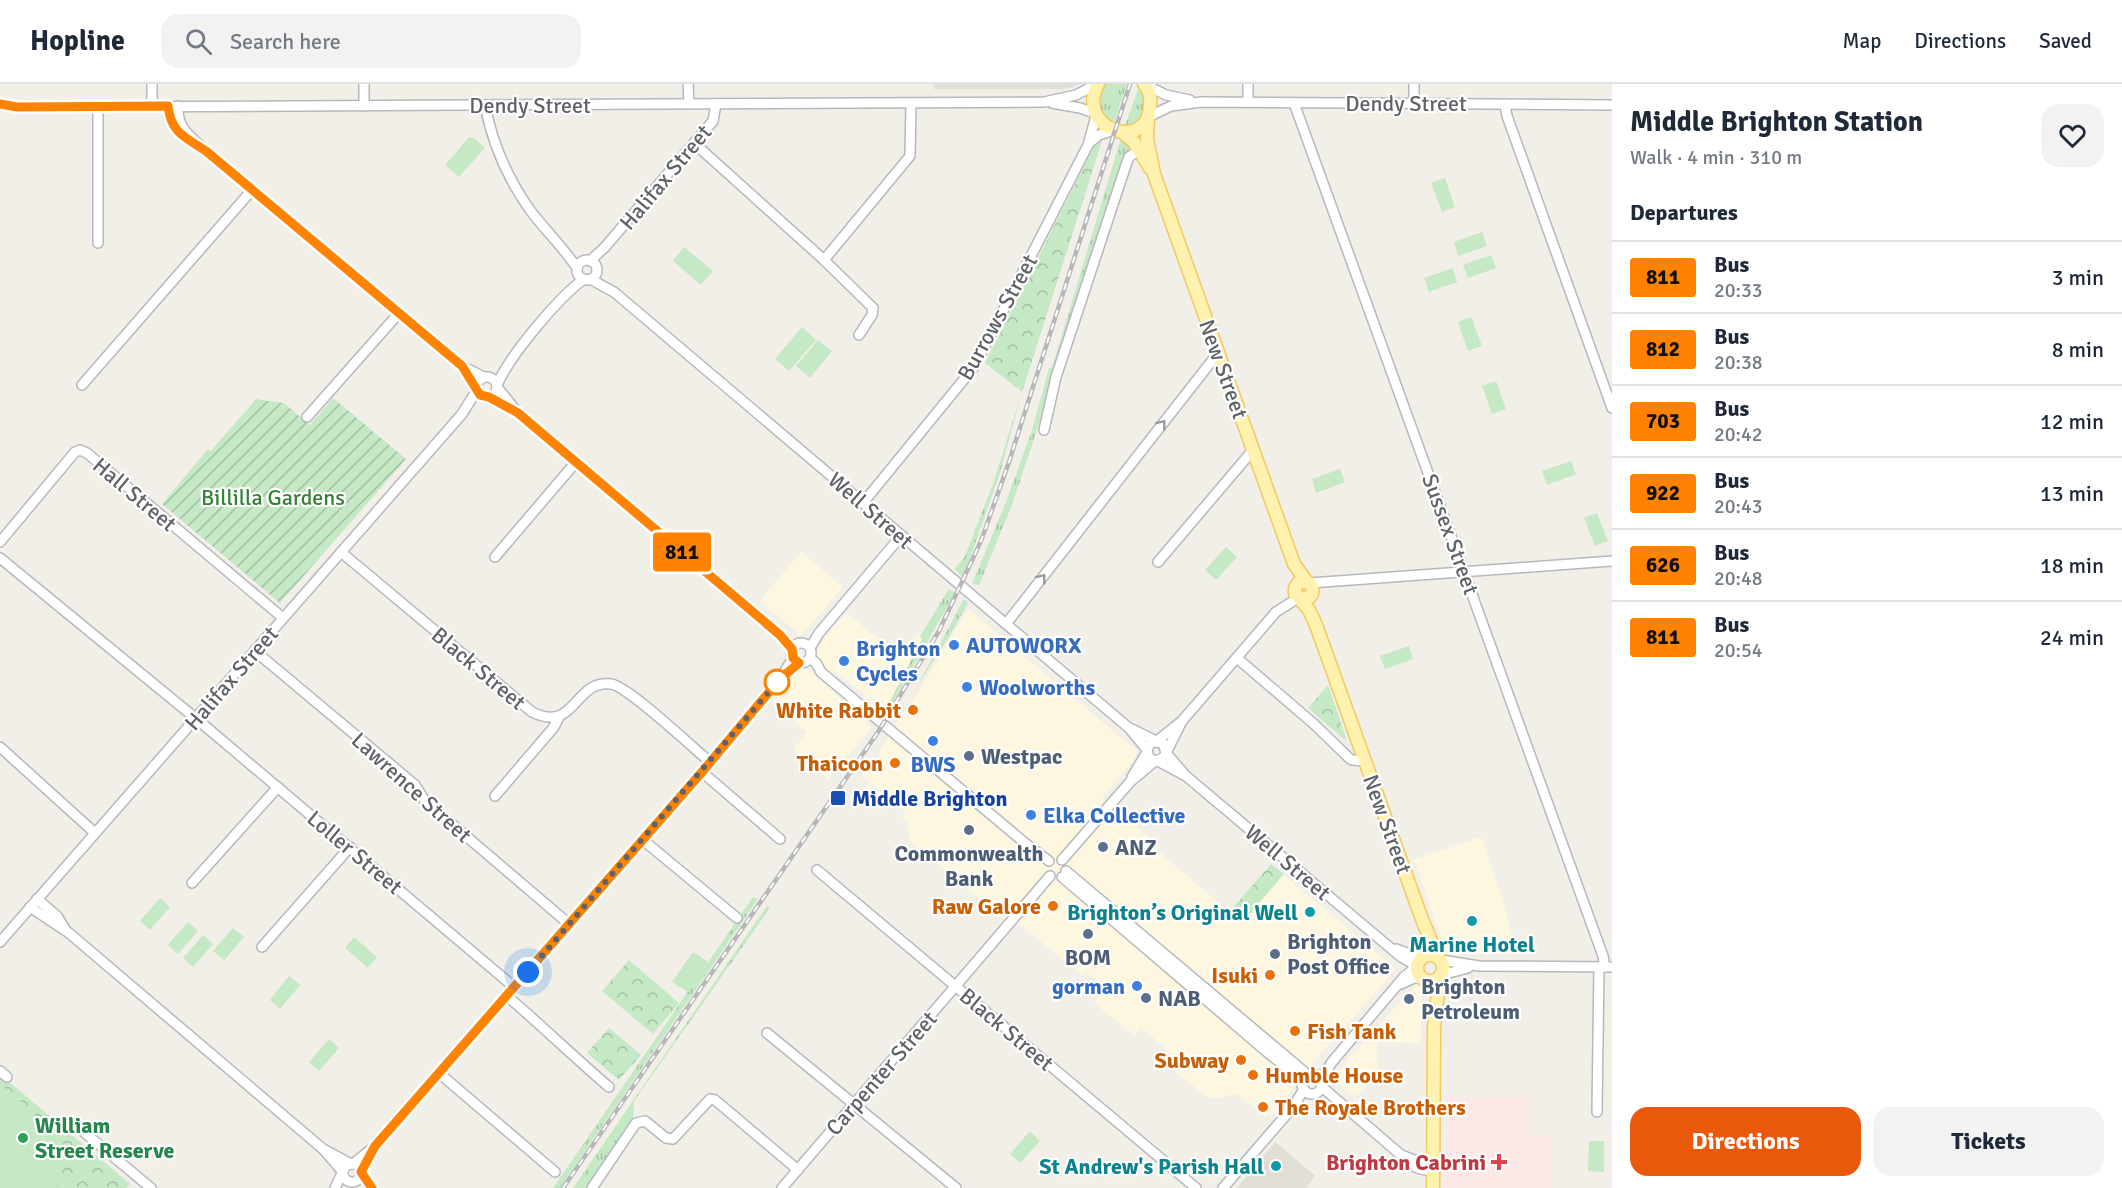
<!DOCTYPE html>
<html lang="en">
<head>
<meta charset="utf-8">
<style>
	body { margin:0; font-family:Signika,sans-serif; background:#f2f2f3; color:#1f2937; height:100vh; display:flex; flex-direction:column; font-size:22px; white-space:nowrap }
	* { box-sizing:border-box; margin:0 }
	p { font-size:20px; color:#747a83 }
	.icon { flex:none; width:33px; height:33px; fill:none; stroke:currentColor; stroke-width:2; stroke-linecap:round; stroke-linejoin:round }
	.map { position:relative; flex:1; overflow:hidden }
	.side { display:flex; flex-direction:column; background:#fff; width:510px }
	.side>* { flex:none }
	.badge { padding:0 12px; border-radius:4px; font-size:21px; line-height:39px }
	.you { position:absolute; width:30px; height:30px; margin:-15px; border:4px solid #fff; border-radius:50%; background:#1a73e8; box-shadow:0 0 0 9px #1a73e833 }
	.map>.badge { position:absolute; translate:-50% -50%; box-shadow:0 0 0 3px #fff }
	h2 { padding:0 18px; font-size:22px; line-height:54px }
	.round { display:grid; place-items:center; flex:none; width:63px; height:63px; border-radius:18px; background:#f2f2f3 }
	.summary { display:flex; align-items:center; justify-content:space-between; height:102px; padding:0 18px }
	h1 { font-size:28px; font-weight:800; line-height:45px }
	.action { display:flex; gap:12px; margin-top:auto; padding:12px 18px }
	.action a { flex:1; height:69px; border-radius:18px; background:#ea580c; color:#fff; font-size:24px; font-weight:800; line-height:69px; text-align:center }
	.action a+a { background:#f2f2f3; color:#1f2937 }
	ul { padding:0; list-style:none }
	li { display:flex; align-items:center; gap:18px; height:72px; padding:0 18px; border-top:2px solid #e0e1e3 }
	li div { flex:1 }
	li b { display:block; font-size:22px }
	li em { font-style:normal }
	li .badge { min-width:66px; font-weight:700; text-align:center }
	header { display:flex; align-items:center; gap:36px; box-sizing:border-box; height:84px; padding:0 30px; background:#fff; border-bottom:2px solid #e0e1e3 }
	header strong { font-size:28px }
	nav { display:flex; gap:33px; margin-inline-start:auto; font-size:21px }
	.search { width:420px; height:54px; background:#f2f2f3; display:flex; align-items:center; gap:15px; box-sizing:border-box; padding:0 21px; border-radius:18px; color:#747a83; font-size:22px }
	main { display:flex; flex:1; min-height:0 }
	.map>svg:first-child { display:block }
	.commercial { fill:#fef7e0 }
	.education { fill:#e1ded6 }
	.medical { fill:#fce8e6 }
	.grass { fill:url(#grass-tufts) }
	.forest { fill:url(#forest-crowns) }
	.garden { fill:url(#garden-furrows) }
	.pitch { fill:#c5e8c5 }
	.lines { fill:none; stroke-linecap:round; stroke-linejoin:round }
	.minor-casing { stroke:#b5b8bc; stroke-width:12 }
	.major-casing { stroke:#f2c960; stroke-width:15 }
	.minor { stroke:#fff; stroke-width:9 }
	.major { stroke:#fff2af; stroke-width:12 }
	.rail-casing { stroke:#b6b7b8; stroke-width:4.5 }
	.rail { stroke:#fff; stroke-width:2; stroke-dasharray:7; stroke-linecap:butt }
	.oneway { stroke:#979a9d }
	.line-casing { stroke:#fff; stroke-width:14 }
	.line { stroke:#ff8200; stroke-width:9 }
	.walk { stroke:#5f6368; stroke-width:6; stroke-dasharray:0 10.8 }
	.shop-dot { fill:#3f7fe0; stroke:#fff; stroke-width:2 }
	.stop-dot { fill:#fff; stroke:#ff8200; stroke-width:3 }
	.food-dot { fill:#e8710a; stroke:#fff; stroke-width:2 }
	.service-dot { fill:#5c6f8a; stroke:#fff; stroke-width:2 }
	.transit-dot { fill:#1a4fb4; stroke:#fff; stroke-width:2 }
	.culture-dot { fill:#0f9aa8; stroke:#fff; stroke-width:2 }
	.leisure-dot { fill:#2e9e5b; stroke:#fff; stroke-width:2 }
	.health-dot { fill:#e0444e; stroke:#fff; stroke-width:2 }
	.labels { text-anchor:middle; stroke-width:4.5; stroke-linejoin:round; paint-order:stroke }
	.street-label { font-size:22px; fill:#5f6368; stroke:#fff }
	.park-label { font-size:22px; fill:#348238; stroke:#fff }
	.shop-label { font-size:22px; font-weight:bold; fill:#366cbe; stroke:#fff; text-anchor:start }
	.food-label { font-size:22px; font-weight:bold; fill:#c56008; stroke:#fff; text-anchor:end }
	.service-label { font-size:22px; font-weight:bold; fill:#4e5e75; stroke:#fff; text-anchor:start }
	.transit-label { font-size:22px; font-weight:bold; fill:#164399; stroke:#fff; text-anchor:start }
	.culture-label { font-size:22px; font-weight:bold; fill:#0d838f; stroke:#fff; text-anchor:end }
	.leisure-label { font-size:22px; font-weight:bold; fill:#27864d; stroke:#fff; text-anchor:start }
	.health-label { font-size:22px; font-weight:bold; fill:#be3a42; stroke:#fff; text-anchor:end }
</style>
</head>
<body>
<header>
<strong>Hopline</strong>
<div class="search"><svg class="icon" aria-label="search" viewBox="0 0 24 24"><circle cx="10" cy="10" r="6"/><path d="M15 15l6 6"/></svg>Search here</div>
<nav><a>Map</a><a>Directions</a><a>Saved</a></nav>
</header>
<main>
<div class="map">
<svg width="1612" height="1104" viewBox="0 0 1612 1104">
	<defs>
		<pattern id="grass-tufts" width="24" height="20" patternUnits="userSpaceOnUse" patternTransform="scale(1.5)"><rect width="24" height="20" fill="#c5e8c5"/><path d="M3 7l-1-3M5 7V3M7 7l1-3M15 17l-1-3M17 17v-4M19 17l1-3" fill="none" stroke="#a3c0a4"/></pattern>
		<pattern id="forest-crowns" width="20" height="18" patternUnits="userSpaceOnUse" patternTransform="scale(1.5)"><rect width="20" height="18" fill="#c5e8c5"/><path d="M2 6a3 3 0 1 1 6 0M12 15a3 3 0 1 1 6 0" fill="none" stroke="#a3c0a4"/></pattern>
		<pattern id="garden-furrows" width="10" height="10" patternUnits="userSpaceOnUse" patternTransform="scale(1.5)"><rect width="10" height="10" fill="#c5e8c5"/><path d="M-1 1l2-2M0 10L10 0M9 11l2-2" fill="none" stroke="#a3c0a4"/></pattern>
	</defs>
	<rect width="100%" height="100%" fill="#f1efe8"/>
	<g class="commercial">
		<path d="M801 468 843 503 801 552 760 517Z"/>
		<path d="M968 525 1137 667 1136 673 1102 714 1160 763 1157 766 1229 828 1271 780 1396 885 1311 981 1271 1033 1268 1030 1265 1033 1238 1010 1210 1015 1173 986 1180 977 1141 943 1134 951 1094 919 1105 904 1087 888 1083 892 1022 842 999 832 908 755 911 751 905 745 910 740 902 733 906 727 873 701 857 718 854 716 870 698 862 692 872 678 878 683 883 675 878 671 898 635 912 618Z"/>
		<path d="M847 529 896 570 907 562 910 564 917 550 923 555 883 631 865 616 866 612 835 587 832 590 826 585 815 568 820 557 821 558Z"/>
		<path d="M801 585H807L872 643 828 695 793 665 807 648 772 619Z"/>
		<path d="M1481 753 1505 822 1515 870H1447L1414 776Z"/>
		<path d="M1416 900 1422 903 1421 959 1378 958 1377 992 1355 1013 1332 994Z"/>
	</g>
	<g class="education">
		<path d="M934 0H1079L1071 4 1062 5H934Z"/>
		<path d="M1275 1058 1315 1092 1306 1104H1237Z"/>
	</g>
	<path class="medical" d="M1447 1013H1530V1052L1553 1053 1552 1104H1446Z"/>
	<g class="grass">
		<path d="M1103 0H1127L1114 40 1107 36 1097 22Z"/>
		<path d="M1139 3C1149 15 1144 25 1139 38L1124 44Z"/>
		<path d="M1121 54 1132 64 1125 73 1054 288 1037 346 1012 421 979 501 972 500 1006 418 1032 346 1049 284H1052Z"/>
		<path d="M1022 308 999 392 963 494 955 485 965 472 993 400Z"/>
		<path d="M949 505 955 509 888 627 886 625 922 555 920 552Z"/>
		<path d="M964 515 968 519 949 553 919 599Z"/>
		<path d="M753 813 758 815 581 1073 560 1104H553Z"/>
		<path d="M767 822 770 824 634 1017 633 1034 587 1104H573Z"/>
	</g>
	<g class="forest">
		<path d="M1097 57H1102L1022 308 985 279Z"/>
		<path d="M1328 601 1346 654 1345 656 1308 624Z"/>
		<path d="M1271 780 1284 790 1242 839 1229 828Z"/>
		<path d="M629 876 679 919 653 950 602 907Z"/>
		<path d="M609 944 641 971 619 996 587 969Z"/>
		<path d="M0 990 130 1100 126 1104H0Z"/>
	</g>
	<path class="garden" d="M333 314 406 375 280 519 162 420 208 365 211 367 256 315 284 319 310 341Z"/>
	<g class="pitch">
		<path d="M469 53 475 55 485 64 459 93 446 82V80Z"/>
		<path d="M1445 94 1455 123 1442 128 1431 99Z"/>
		<path d="M1482 148 1487 162 1458 172 1454 158Z"/>
		<path d="M684 163 713 187 701 201 673 177Z"/>
		<path d="M1491 171 1496 184 1468 194 1463 181Z"/>
		<path d="M1453 184 1457 198 1429 208 1424 194Z"/>
		<path d="M1471 233 1482 262 1468 267 1458 238Z"/>
		<path d="M802 243 816 256 789 287 775 275Z"/>
		<path d="M818 256 832 267 810 294 796 282Z"/>
		<path d="M1496 297 1506 325 1492 330 1482 302Z"/>
		<path d="M1571 377 1576 390 1547 401 1542 387Z"/>
		<path d="M1340 385 1345 398 1316 409 1312 395Z"/>
		<path d="M1597 429 1608 457 1595 462 1584 434Z"/>
		<path d="M1226 463 1237 473 1216 496 1205 486Z"/>
		<path d="M1409 562 1413 575 1385 585 1380 572Z"/>
		<path d="M160 814 170 823 150 846 140 837Z"/>
		<path d="M188 838 198 847 178 870 168 861Z"/>
		<path d="M233 844 244 853 224 876 213 867Z"/>
		<path d="M203 851 213 860 193 883 183 874Z"/>
		<path d="M354 853 377 873 368 884 345 864Z"/>
		<path d="M693 868 708 878 688 908 672 898Z"/>
		<path d="M289 892 300 901 280 925 270 916Z"/>
		<path d="M329 955 339 964 319 987 309 978Z"/>
		<path d="M0 1000C13 1011 28 1022 39 1036 51 1051 59 1085 57 1104H0Z"/>
		<path d="M1030 1047 1040 1057 1020 1079 1010 1070Z"/>
		<path d="M1589 1057H1604V1088L1588 1087Z"/>
	</g>
	<g class="lines">
		<defs>
			<g id="minor">
				<path d="M364 0V22"/>
				<path d="M688 0 689 20"/>
				<path d="M1248 0V18"/>
				<path d="M1146 1 1166 11 1190 16"/>
				<path d="M1052 19 1080 24 1095 29"/>
				<path d="M1294 19 1603 872 1605 883"/>
				<path d="M1414 19V0"/>
				<path d="M0 20 17 23H98L1044 18 1076 11 1097 0"/>
				<path d="M1505 20 1507 32 1612 324"/>
				<path d="M485 21C492 58 508 95 530 126 545 146 563 163 577 184"/>
				<path d="M152 22V0"/>
				<path d="M168 22C169 37 173 44 185 52"/>
				<path d="M178 22C177 46 190 51 206 67L462 282 484 293"/>
				<path d="M1148 33 1171 22 1201 18 1612 21"/>
				<path d="M694 59 824 176 910 72 911 19"/>
				<path d="M1089 59 1099 51 1114 46"/>
				<path d="M98 159V23"/>
				<path d="M824 176 873 224 872 231 859 251"/>
				<circle cx="587" cy="186" r="10"/>
				<path d="M590 177 605 163 713 37 716 20"/>
				<path d="M590 195 614 208 1129 644 1147 666"/>
				<circle cx="487" cy="303" r="10"/>
				<path d="M82 301 252 106"/>
				<path d="M497 301C510 271 558 214 584 195"/>
				<path d="M497 303 518 329 780 551 792 565"/>
				<path d="M489 313 513 326"/>
				<path d="M307 333 399 229"/>
				<path d="M1044 346 1056 293 1127 78 1129 73 1139 66"/>
				<path d="M863 419 974 283 1088 61 1096 32"/>
				<path d="M0 458 75 368 80 366 87 369 283 534"/>
				<path d="M341 468 532 628C576 650 574 595 611 600 628 602 693 664 710 678"/>
				<path d="M495 473 576 378"/>
				<path d="M0 474 205 642 514 903"/>
				<path d="M1158 478 1253 366"/>
				<path d="M1310 499 1612 477"/>
				<path d="M1006 540 1218 269"/>
				<circle cx="801" cy="569" r="10"/>
				<path d="M810 564 819 549 901 452"/>
				<path d="M255 567 415 701 425 717 569 840"/>
				<path d="M810 574 816 579 821 588 1025 759 1049 777"/>
				<path d="M1237 574 1314 640 1349 674 1352 676 1365 677"/>
				<path d="M1132 645 1156 657"/>
				<path d="M1157 657 1182 637 1276 528 1298 514"/>
				<path d="M0 663 95 749"/>
				<path d="M1167 667 1181 639"/>
				<path d="M1166 669 1163 674 1155 677 1149 674 1147 666 1149 661 1153 658 1163 659 1166 669 1186 692 1400 872 1417 882"/>
				<path d="M1158 677 1184 691"/>
				<path d="M702 688 780 755"/>
				<path d="M1132 693 1147 668"/>
				<path d="M495 712 554 643 559 633"/>
				<path d="M643 756 737 834"/>
				<path d="M1062 776 1130 698 1155 677"/>
				<path d="M817 786 1196 1104"/>
				<path d="M1066 787 1308 991"/>
				<path d="M1062 793 1267 968 1303 997"/>
				<path d="M192 799 278 703"/>
				<path d="M37 815 57 832 65 845"/>
				<path d="M30 823 69 849 323 1065 343 1088"/>
				<path d="M0 858 462 330 477 306"/>
				<path d="M262 863 350 763"/>
				<path d="M1396 865 1415 872 1423 873"/>
				<path d="M1441 876 1479 882 1612 883"/>
				<path d="M1441 891 1468 884"/>
				<path d="M1401 900 1414 894H1421"/>
				<path d="M507 912C542 942 574 973 609 1003"/>
				<path d="M767 949 956 1104"/>
				<path d="M0 987 7 993"/>
				<path d="M439 989 555 1088"/>
				<circle cx="1312" cy="1000" r="10"/>
				<path d="M1321 996 1332 978 1404 893 1416 883"/>
				<path d="M1322 1003 1401 1071C1410 1083 1419 1086 1433 1087"/>
				<path d="M1597 1028 1599 883"/>
				<path d="M85 1049 151 1104"/>
				<path d="M325 1066 351 1080"/>
				<path d="M1404 1072 1422 1079 1433 1080"/>
				<circle cx="352" cy="1089" r="9"/>
				<path d="M353 1080 375 1062 702 688 780 595 793 574"/>
				<path d="M361 1088 374 1065"/>
				<path d="M361 1090 372 1104"/>
				<path d="M335 1104 342 1089"/>
				<path d="M592 1104 636 1039 645 1037 666 1054 673 1055 710 1015 715 1016 721 1021 798 1086"/>
				<path d="M782 1104 1050 792"/>
				<path d="M1223 1104 1293 1023 1304 1005"/>
			</g>
			<g id="major">
				<path d="M1098 0C1074 46 1148 69 1150 22 1151 13 1150 6 1144 0"/>
				<path d="M1148 34 1147 55 1154 90 1294 480 1307 498"/>
				<path d="M1122 48 1134 58 1150 84"/>
				<path d="M1301 515 1310 513C1314 508 1313 501 1307 498L1298 499 1295 504V509L1309 526 1316 541 1423 838 1439 875"/>
				<circle cx="1430" cy="884" r="13"/>
				<path d="M1433 1104 1434 943 1440 892"/>
			</g>
		</defs>
		<use href="#minor" class="minor-casing"/>
		<use href="#major" class="major-casing"/>
		<use href="#minor" class="minor"/>
		<use href="#major" class="major"/>
		<defs>
			<path id="rail" d="M563 1104 878 648 939 547 981 457 1009 378 1130 0"/>
		</defs>
		<use href="#rail" class="rail-casing"/>
		<use href="#rail" class="rail"/>
	</g>
	<defs><path id="oneway-chevron" d="M-2-3.5L2.5 0L-2 3.5" fill="none" stroke-width="1.6" stroke-linecap="round" stroke-linejoin="round" transform="scale(1.5)"/></defs>
	<g class="oneway">
		<use href="#oneway-chevron" transform="translate(1162 340) rotate(-52)"/>
		<use href="#oneway-chevron" transform="translate(1042 494) rotate(-52)"/>
	</g>
	<g class="lines">
		<defs>
			<path id="line" d="M0 20 17 23 168 22C171 49 185 53 206 67L462 282 480 311 489 313 518 329 780 551 792 565 793 574 799 579 780 595 702 688 375 1062 361 1088 372 1104"/>
		</defs>
		<use href="#line" class="line-casing"/>
		<use href="#line" class="line"/>
		<path class="walk" d="M528 888 780 595 777 598"/>
	</g>
	<g class="shop-dot">
		<circle cx="954" cy="561" r="6"/>
		<circle cx="844" cy="577" r="6"/>
		<circle cx="967" cy="603" r="6"/>
		<circle cx="933" cy="657" r="6"/>
		<circle cx="1031" cy="731" r="6"/>
		<circle cx="1137" cy="902" r="6"/>
	</g>
	<circle class="stop-dot" cx="777" cy="598" r="12"/>
	<g class="food-dot">
		<circle cx="913" cy="626" r="6"/>
		<circle cx="895" cy="679" r="6"/>
		<circle cx="1053" cy="822" r="6"/>
		<circle cx="1270" cy="891" r="6"/>
		<circle cx="1295" cy="947" r="6"/>
		<circle cx="1241" cy="976" r="6"/>
		<circle cx="1253" cy="991" r="6"/>
		<circle cx="1263" cy="1023" r="6"/>
	</g>
	<g class="service-dot">
		<circle cx="969" cy="672" r="6"/>
		<circle cx="969" cy="746" r="6"/>
		<circle cx="1103" cy="763" r="6"/>
		<circle cx="1088" cy="850" r="6"/>
		<circle cx="1275" cy="870" r="6"/>
		<circle cx="1146" cy="914" r="6"/>
		<circle cx="1409" cy="915" r="6"/>
	</g>
	<rect class="transit-dot" x="830" y="706" width="16" height="16" rx="3"/>
	<g class="culture-dot">
		<circle cx="1310" cy="828" r="6"/>
		<circle cx="1472" cy="837" r="6"/>
		<circle cx="1276" cy="1082" r="6"/>
	</g>
	<circle class="leisure-dot" cx="23" cy="1054" r="6"/>
	<path class="health-dot" d="M1496 1069h6v6h6v6h-6v6h-6v-6h-6v-6h6z"/>
	<g class="labels">
		<g class="street-label">
			<text x="1406" y="27">Dendy Street</text>
			<text x="530" y="29">Dendy Street</text>
			<text transform="translate(665 93) rotate(-50)" y="8">Halifax Street</text>
			<text transform="translate(997 233) rotate(-61)" y="8">Burrows Street</text>
			<text transform="translate(1224 285) rotate(70)" y="8">New Street</text>
			<text transform="translate(135 410) rotate(40)" y="8">Hall Street</text>
			<text transform="translate(871 426) rotate(41)" y="8">Well Street</text>
			<text transform="translate(1451 450) rotate(70)" y="8">Sussex Street</text>
			<text transform="translate(479 584) rotate(40)" y="8">Black Street</text>
			<text transform="translate(231 594) rotate(-49)" y="8">Halifax Street</text>
			<text transform="translate(412 703) rotate(42)" y="8">Lawrence Street</text>
			<text transform="translate(1388 740) rotate(70)" y="8">New Street</text>
			<text transform="translate(355 768) rotate(40)" y="8">Loller Street</text>
			<text transform="translate(1288 778) rotate(40)" y="8">Well Street</text>
			<text transform="translate(1007 945) rotate(40)" y="8">Black Street</text>
			<text transform="translate(881 989) rotate(-49)" y="8">Carpenter Street</text>
		</g>
		<g class="park-label">
			<text x="273" y="421">Billilla Gardens</text>
		</g>
		<g class="shop-label">
			<text x="966" y="569">AUTOWORX</text>
			<text x="856" y="572">Brighton<tspan x="856" dy="25">Cycles</tspan></text>
			<text x="979" y="611">Woolworths</text>
			<text x="933" y="688" text-anchor="middle">BWS</text>
			<text x="1043" y="739">Elka Collective</text>
			<text x="1125" y="910" text-anchor="end">gorman</text>
		</g>
		<g class="food-label">
			<text x="901" y="634">White Rabbit</text>
			<text x="883" y="687">Thaicoon</text>
			<text x="1041" y="830">Raw Galore</text>
			<text x="1258" y="899">Isuki</text>
			<text x="1307" y="955" text-anchor="start">Fish Tank</text>
			<text x="1229" y="984">Subway</text>
			<text x="1265" y="999" text-anchor="start">Humble House</text>
			<text x="1275" y="1031" text-anchor="start">The Royale Brothers</text>
		</g>
		<g class="service-label">
			<text x="981" y="680">Westpac</text>
			<text x="1115" y="771">ANZ</text>
			<text x="969" y="777" text-anchor="middle">Commonwealth<tspan x="969" dy="25">Bank</tspan></text>
			<text x="1287" y="865">Brighton<tspan x="1287" dy="25">Post Office</tspan></text>
			<text x="1088" y="881" text-anchor="middle">BOM</text>
			<text x="1421" y="910">Brighton<tspan x="1421" dy="25">Petroleum</tspan></text>
			<text x="1158" y="922">NAB</text>
		</g>
		<g class="transit-label">
			<text x="852" y="722">Middle Brighton</text>
		</g>
		<g class="culture-label">
			<text x="1298" y="836">Brighton’s Original Well</text>
			<text x="1472" y="868" text-anchor="middle">Marine Hotel</text>
			<text x="1264" y="1090">St Andrew's Parish Hall</text>
		</g>
		<g class="leisure-label">
			<text x="35" y="1049">William<tspan x="35" dy="25">Street Reserve</tspan></text>
		</g>
		<g class="health-label">
			<text x="1486" y="1086">Brighton Cabrini</text>
		</g>
	</g>
</svg>
<div class="you" style="left:528px;top:888px"></div>
<b class="badge" style="left:682px;top:468px;background:#ff8200;color:#111">811</b>
</div>
<section class="side">
<div class="summary"><div><h1>Middle Brighton Station</h1><p>Walk · 4 min · 310 m</p></div><a class="round"><svg class="icon" aria-label="heart" viewBox="0 0 24 24"><path d="M12 20l-8-8c-3-5 5-10 8-4 3-6 11-1 8 4z"/></svg></a></div>
<h2>Departures</h2>
<ul>
<li><span class="badge" style="background:#ff8200;color:#111">811</span><div><b>Bus</b><p>20:33</p></div><em>3 min</em></li>
<li><span class="badge" style="background:#ff8200;color:#111">812</span><div><b>Bus</b><p>20:38</p></div><em>8 min</em></li>
<li><span class="badge" style="background:#ff8200;color:#111">703</span><div><b>Bus</b><p>20:42</p></div><em>12 min</em></li>
<li><span class="badge" style="background:#ff8200;color:#111">922</span><div><b>Bus</b><p>20:43</p></div><em>13 min</em></li>
<li><span class="badge" style="background:#ff8200;color:#111">626</span><div><b>Bus</b><p>20:48</p></div><em>18 min</em></li>
<li><span class="badge" style="background:#ff8200;color:#111">811</span><div><b>Bus</b><p>20:54</p></div><em>24 min</em></li>
</ul>
<div class="action"><a>Directions</a><a>Tickets</a></div>
</section>
</main>
</body>
</html>
